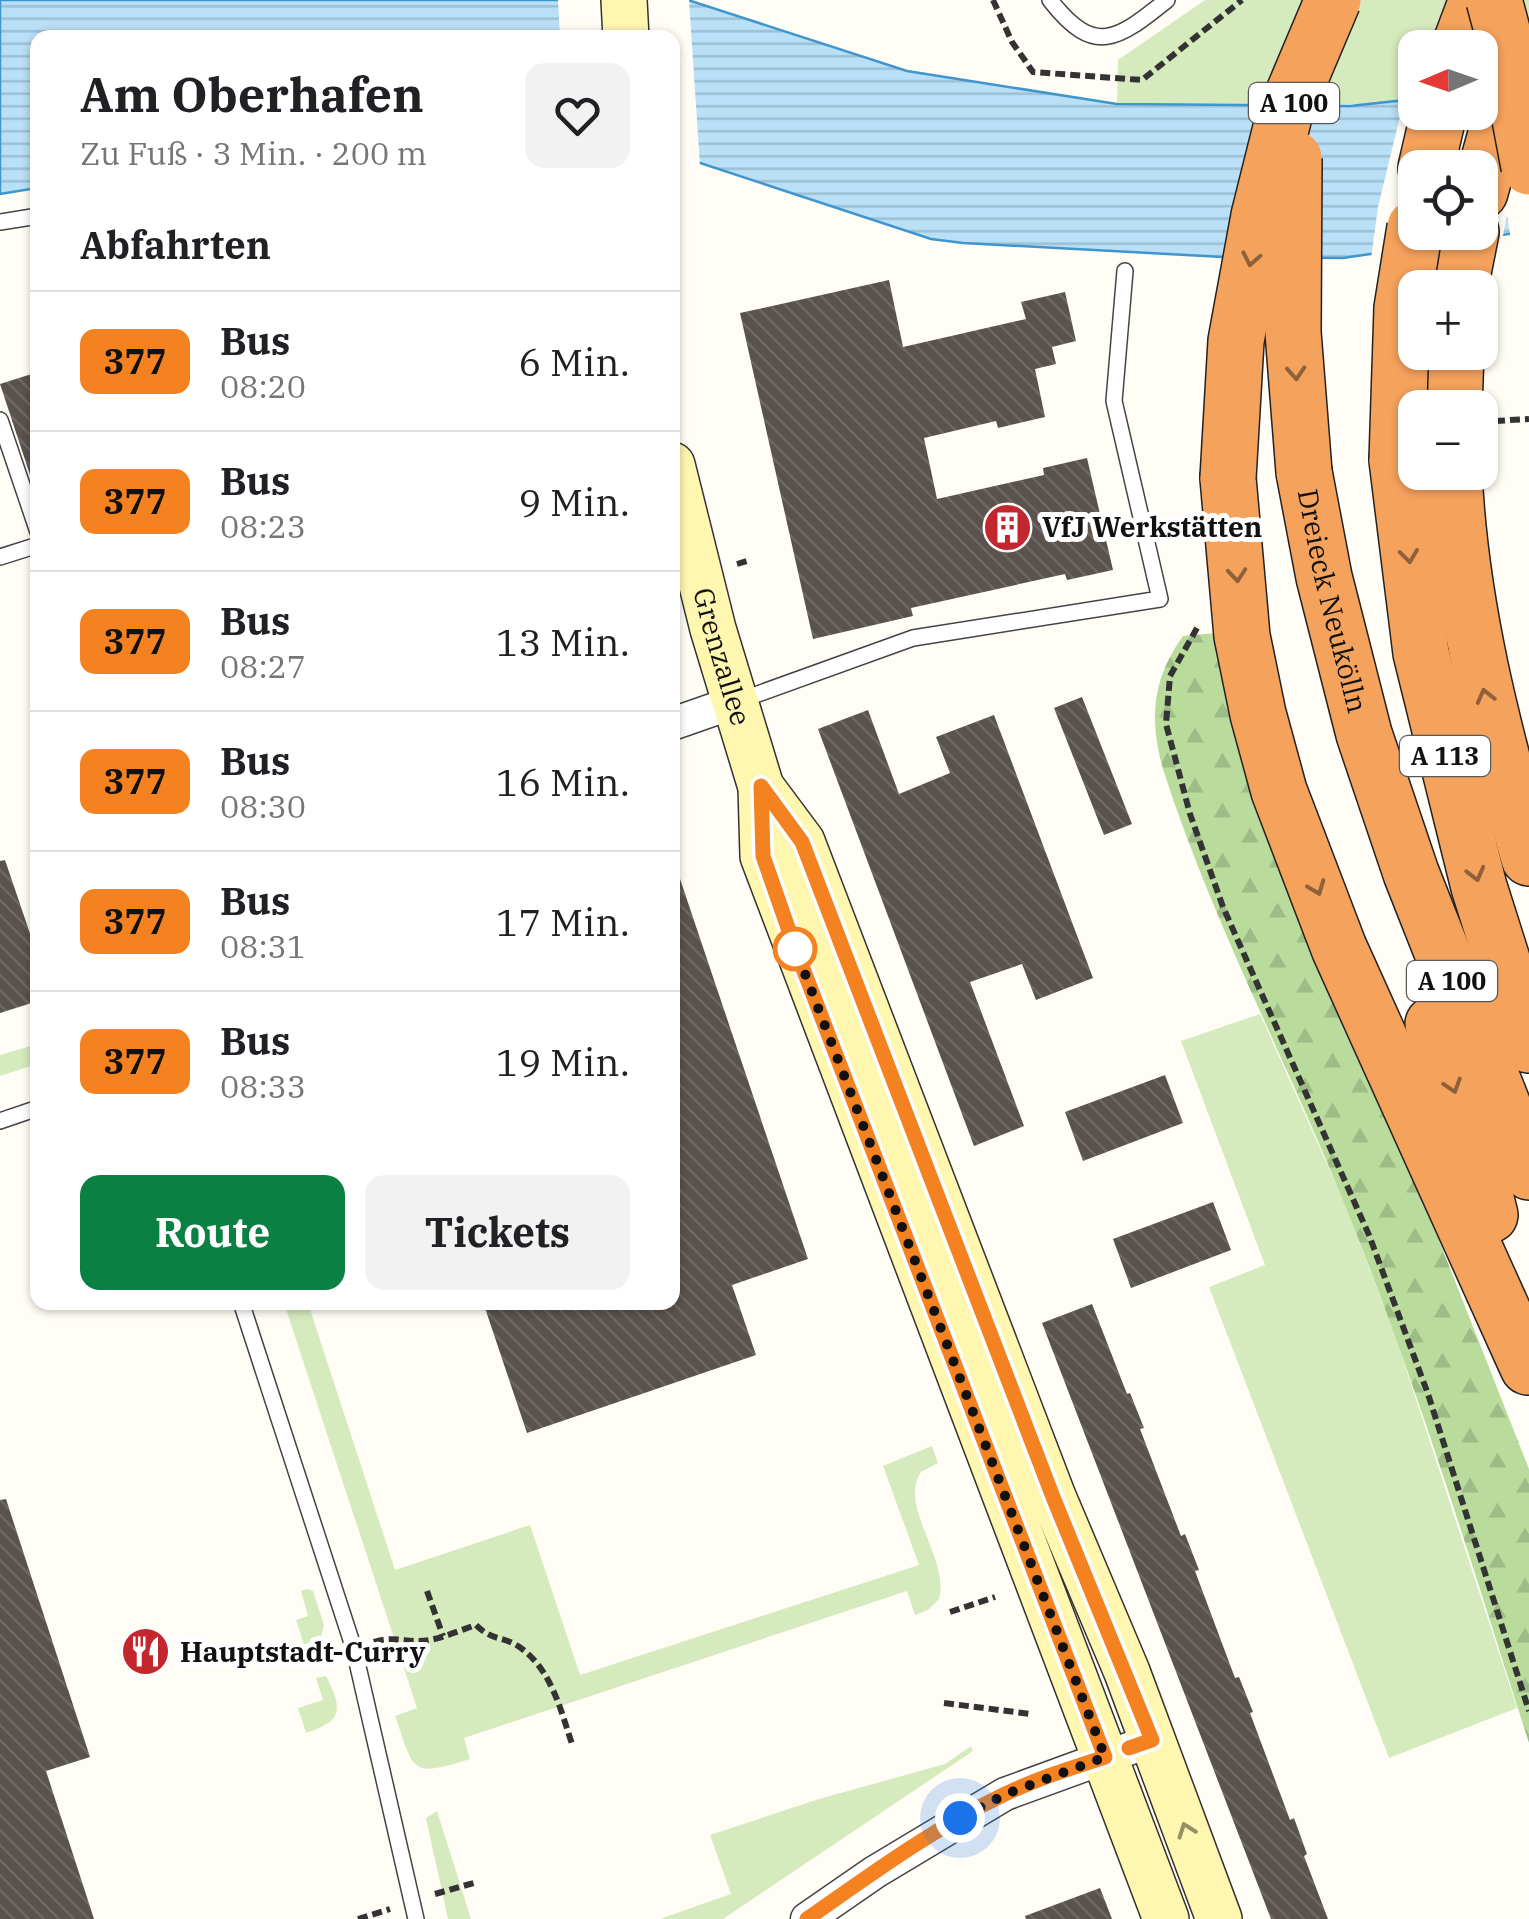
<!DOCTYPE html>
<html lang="de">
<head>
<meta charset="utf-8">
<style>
	body { margin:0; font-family:"IBM Plex Serif",serif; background:#f2f2f2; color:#202124; height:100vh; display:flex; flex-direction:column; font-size:38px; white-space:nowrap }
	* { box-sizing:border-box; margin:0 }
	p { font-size:32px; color:#757577 }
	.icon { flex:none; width:55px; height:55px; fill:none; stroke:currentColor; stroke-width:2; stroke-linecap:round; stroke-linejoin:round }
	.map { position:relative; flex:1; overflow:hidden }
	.side { position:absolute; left:30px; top:30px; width:650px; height:1280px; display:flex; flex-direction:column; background:#fff; border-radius:20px; box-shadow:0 2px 8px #0004 }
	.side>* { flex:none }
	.badge { padding:0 20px; border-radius:15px; font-size:35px; line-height:65px }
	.needle { width:65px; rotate:268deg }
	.fabs { position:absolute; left:1398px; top:30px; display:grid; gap:20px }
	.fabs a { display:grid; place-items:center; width:100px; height:100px; border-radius:20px; background:#fff; box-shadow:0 2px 8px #0004; font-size:50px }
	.you { position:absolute; width:50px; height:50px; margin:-25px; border:8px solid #fff; border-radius:50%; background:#1a73e8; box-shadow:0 0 0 15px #1a73e833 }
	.map>.badge { position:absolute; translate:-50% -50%; box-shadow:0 0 0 5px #fff }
	h2 { padding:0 50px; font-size:38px; line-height:90px }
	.round { display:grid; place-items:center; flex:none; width:105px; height:105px; border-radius:20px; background:#f2f2f2 }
	.summary { display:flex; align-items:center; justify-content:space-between; height:170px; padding:0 50px }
	h1 { font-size:48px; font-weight:700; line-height:75px }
	.action { display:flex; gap:20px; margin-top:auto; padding:20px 50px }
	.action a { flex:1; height:115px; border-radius:20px; background:#0b8043; color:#fff; font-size:40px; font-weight:700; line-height:115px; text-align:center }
	.action a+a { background:#f2f2f2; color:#202124 }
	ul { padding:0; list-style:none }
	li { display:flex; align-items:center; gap:30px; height:140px; padding:0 50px; border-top:2px solid #e0e0e0 }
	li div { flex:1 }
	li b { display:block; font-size:38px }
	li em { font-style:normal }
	li .badge { min-width:110px; font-weight:700; text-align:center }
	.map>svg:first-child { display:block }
	.grass { fill:#d5ebbd }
	.forest { fill:url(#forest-firs) }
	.water { fill:url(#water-rules); stroke:#3f96cf; stroke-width:2.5; fill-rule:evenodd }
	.pier { fill:#fffdf5; fill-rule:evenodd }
	.building { fill:url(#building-back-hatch) }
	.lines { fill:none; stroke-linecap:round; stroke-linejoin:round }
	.service-casing { stroke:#444; stroke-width:18 }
	.minor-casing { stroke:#444; stroke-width:35 }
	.secondary-casing { stroke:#333; stroke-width:48 }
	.motorway-casing { stroke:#222; stroke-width:58 }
	.path { stroke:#333; stroke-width:6; stroke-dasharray:10 5; stroke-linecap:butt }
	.service { stroke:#fff; stroke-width:15 }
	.minor { stroke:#fff; stroke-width:32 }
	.secondary { stroke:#fff6b0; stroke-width:45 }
	.motorway { stroke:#f5a25d; stroke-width:55 }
	.motorway-bridge-casing { stroke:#222; stroke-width:58; stroke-linecap:butt }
	.motorway-bridge { stroke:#f5a25d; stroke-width:55 }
	.oneway { stroke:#8e613b }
	.oneway2 { stroke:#948f68 }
	.line-casing { stroke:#fff; stroke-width:22 }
	.line { stroke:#f58220; stroke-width:15 }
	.walk { stroke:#111; stroke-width:10; stroke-dasharray:0 18 }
	.stop-dot { fill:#fff; stroke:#f58220; stroke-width:5 }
	.labels { text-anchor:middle; stroke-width:10; stroke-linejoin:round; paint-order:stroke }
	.shield { fill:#fff; stroke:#585858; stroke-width:2.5 }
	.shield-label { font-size:25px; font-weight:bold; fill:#111 }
	.poi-label { font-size:28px; font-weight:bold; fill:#111; stroke:#fff; text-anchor:start }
	.street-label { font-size:28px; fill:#111; stroke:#fff }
</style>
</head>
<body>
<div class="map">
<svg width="1529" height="1919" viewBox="0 0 1529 1919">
	<defs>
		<pattern id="forest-firs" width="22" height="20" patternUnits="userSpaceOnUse" patternTransform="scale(2.5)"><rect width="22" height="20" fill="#b9dc9c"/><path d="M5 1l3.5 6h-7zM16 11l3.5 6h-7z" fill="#9ebc85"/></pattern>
		<pattern id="water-rules" width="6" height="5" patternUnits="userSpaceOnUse" patternTransform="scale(2.5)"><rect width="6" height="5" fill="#b9e0f7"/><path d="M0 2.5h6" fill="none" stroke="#9ebfd3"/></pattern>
		<pattern id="building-back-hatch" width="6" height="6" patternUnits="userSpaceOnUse" patternTransform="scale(2.5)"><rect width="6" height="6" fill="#5a524d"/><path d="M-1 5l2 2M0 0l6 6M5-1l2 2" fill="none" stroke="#6d6662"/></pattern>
	</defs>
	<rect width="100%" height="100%" fill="#fffdf5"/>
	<g class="grass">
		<path d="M1205 0H1529V77L1480 87V48H1415V99L1392 104H1117L1118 60Z"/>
		<path d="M1260 1014 1344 1202 1396 1338 1517 1708 1389 1758 1209 1287 1265 1265 1181 1041Z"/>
		<path d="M37 1044V1064L0 1076V1055Z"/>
		<path d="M284 1303H308L395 1570 530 1525 580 1675 919 1565 883 1466 932 1446 938 1463 921 1472C898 1507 950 1558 939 1599L928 1610 915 1615 907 1591 464 1738 470 1759C409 1778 415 1772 395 1716L417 1708Z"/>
		<path d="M307 1589 313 1591 324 1625 321 1638 304 1645 296 1620 308 1616 301 1591Z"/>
		<path d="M326 1676C343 1710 343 1721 306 1733L298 1708 323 1700 316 1678Z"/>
		<path d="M971 1746 973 1751 723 1919H660L731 1894 710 1835 819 1799 945 1764Z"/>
		<path d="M437 1811 471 1919H448L426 1818Z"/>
	</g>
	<path class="forest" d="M1217 633 1409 1164 1529 1469V1743C1471 1562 1416 1380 1344 1203 1285 1057 1211 919 1163 769 1149 719 1152 679 1183 636Z"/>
	<path class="water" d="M0 0H688L907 71 1117 104 1350 106 1415 99V112H1480V87L1529 77V231L1343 258 1223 257 963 243 931 239 673 154 672 38H38L37 188 0 194ZM1415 168H1480V232H1415Z"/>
	<g class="pier">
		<path d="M558 0H689L700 166 672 159V38L560 37Z"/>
		<path d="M1529 72V236L1511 240 1507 215 1502 241 1371 259 1378 207 1405 96 1415 94V112H1480V81ZM1415 168H1480V232H1415Z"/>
	</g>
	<g class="building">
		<path d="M889 280 903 347 1026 319 1021 302 1065 292 1076 341 1052 347 1056 364 1035 369 1045 417 998 428 996 421 924 438 937 499 1044 475 1043 468 1087 458 1113 570 1067 580 1065 574 911 608 913 616 813 639 740 313Z"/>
		<path d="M38 372V483L33 484 0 384Z"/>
		<path d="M1082 697 1132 824 1104 835 1054 708Z"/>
		<path d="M868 710 899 794 950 773 936 737 994 715 1093 978 1036 1000 1022 964 970 982 1024 1126 974 1146 818 729Z"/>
		<path d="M5 860 38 957V1001L0 1013V861Z"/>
		<path d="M678 873 808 1259 732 1285 756 1355 527 1433 483 1302H672V874Z"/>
		<path d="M1165 1075 1183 1123 1083 1161 1065 1112Z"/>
		<path d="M1213 1202 1231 1250 1131 1288 1113 1239Z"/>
		<path d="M1092 1304 1127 1394 1130 1393 1144 1428 1140 1429 1181 1536 1185 1534 1199 1570 1195 1571 1235 1678 1239 1677 1253 1712 1250 1713 1290 1820 1294 1818 1307 1854 1304 1856 1328 1919H1271L1042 1323Z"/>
		<path d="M6 1499 90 1757 46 1771 94 1919H0V1500Z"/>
		<path d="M1100 1888 1112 1919H1026L1025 1916Z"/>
	</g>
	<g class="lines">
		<defs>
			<g id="service">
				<path d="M1050 0C1095 58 1118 39 1167 0"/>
				<path d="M0 222 38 216"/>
				<path d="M0 420 38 532"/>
				<path d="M0 557 38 545"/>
				<path d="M741 700 913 638 1160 599 1114 401 1125 271"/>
				<path d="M0 1121 38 1108"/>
				<path d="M241 1302 354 1649 416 1919"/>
			</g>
			<g id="minor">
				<path d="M672 724 735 702"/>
				<path d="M807 1919 875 1872 1005 1794 1153 1740"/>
			</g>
			<g id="secondary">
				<path d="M624 0 626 38"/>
				<path id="s1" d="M672 465 713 629 761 787 763 856 1166 1919"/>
				<path d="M761 787 802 842 1053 1497 1127 1672 1219 1919"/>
			</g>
			<g id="motorway">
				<path d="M1459 48 1477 0"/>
				<path d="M1426 168 1439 112"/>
				<path d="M1480 192 1515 65"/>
				<path d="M1460 288 1471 232"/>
				<path d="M1454 408 1456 352"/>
				<path d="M1397 460 1421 653 1479 887 1529 1045"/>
				<path id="s2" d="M1304 472 1324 577 1364 734 1411 873 1529 1172"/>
				<path d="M1454 472C1460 605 1493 730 1529 858"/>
				<path d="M1228 478 1242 636 1258 714 1279 791 1339 948 1528 1367"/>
				<path d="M1433 1024 1475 1155 1490 1215"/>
			</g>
		</defs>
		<use href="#service" class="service-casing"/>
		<use href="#minor" class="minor-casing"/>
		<use href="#secondary" class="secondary-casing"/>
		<use href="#motorway" class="motorway-casing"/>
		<g class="path">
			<path d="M993 0 1012 42 1033 72 1142 80 1242 0"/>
			<path d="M1495 421 1529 419"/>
			<path d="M737 564 750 560"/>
			<path d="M1197 628 1170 676 1166 724 1190 814 1223 907 1369 1235 1428 1394 1529 1711"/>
			<path d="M427 1591 443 1636"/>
			<path d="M950 1612 995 1597"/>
			<path d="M374 1642C393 1635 410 1644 430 1640 445 1637 461 1630 476 1625 492 1641 502 1636 518 1646 551 1668 560 1708 572 1744"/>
			<path d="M944 1703 1031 1714"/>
			<path d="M435 1894 477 1882"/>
			<path d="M358 1919 390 1909"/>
		</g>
		<use href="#service" class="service"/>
		<use href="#minor" class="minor"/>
		<use href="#secondary" class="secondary"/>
		<use href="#motorway" class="motorway"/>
		<defs>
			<g id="motorway-bridge">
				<path d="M1494 0 1506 45 1529 167"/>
				<path d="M1294 158 1293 332 1304 472"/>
				<path d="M1397 460 1402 308 1415 227"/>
				<path d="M1228 478 1236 341 1259 216 1284 116 1333 0"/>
			</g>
		</defs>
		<use href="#motorway-bridge" class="motorway-bridge-casing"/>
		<use href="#motorway-bridge" class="motorway-bridge"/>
	</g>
	<defs><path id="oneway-chevron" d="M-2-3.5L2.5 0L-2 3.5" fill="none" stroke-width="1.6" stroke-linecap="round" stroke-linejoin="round" transform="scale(2.5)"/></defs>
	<g class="oneway">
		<use href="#oneway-chevron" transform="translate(1251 259) rotate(101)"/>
		<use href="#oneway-chevron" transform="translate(1296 373) rotate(86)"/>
		<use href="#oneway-chevron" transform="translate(1409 556) rotate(83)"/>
		<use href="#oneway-chevron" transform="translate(1237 575) rotate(85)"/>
		<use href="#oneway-chevron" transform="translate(1485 696) rotate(-104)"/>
		<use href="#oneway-chevron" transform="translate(1476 874) rotate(75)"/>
		<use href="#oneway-chevron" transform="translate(1317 888) rotate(69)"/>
		<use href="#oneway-chevron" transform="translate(1453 1086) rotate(72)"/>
	</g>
	<use class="oneway2" href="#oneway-chevron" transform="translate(1186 1830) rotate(-110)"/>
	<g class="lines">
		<defs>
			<path id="line" d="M807 1919C870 1875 934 1828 1003 1795 1036 1779 1071 1768 1105 1757L794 945 763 856 761 786 802 842 1053 1497 1152 1740 1129 1748"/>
		</defs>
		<use href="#line" class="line-casing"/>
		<use href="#line" class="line"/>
		<path class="walk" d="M795 949 794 945 1105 1757 1006 1794 960 1818"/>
	</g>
	<defs>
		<symbol id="building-disc" viewBox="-11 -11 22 22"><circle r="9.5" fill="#c4262e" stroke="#fff"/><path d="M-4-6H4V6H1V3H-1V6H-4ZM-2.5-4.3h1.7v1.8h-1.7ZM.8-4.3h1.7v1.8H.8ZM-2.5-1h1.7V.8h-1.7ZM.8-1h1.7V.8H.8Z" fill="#fff"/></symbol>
		<symbol id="restaurant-disc" viewBox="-11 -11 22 22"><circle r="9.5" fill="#c4262e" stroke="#fff"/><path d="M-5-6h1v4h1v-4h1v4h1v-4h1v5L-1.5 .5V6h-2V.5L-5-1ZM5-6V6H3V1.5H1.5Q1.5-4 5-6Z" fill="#fff"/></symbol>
	</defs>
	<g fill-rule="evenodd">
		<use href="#building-disc" x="980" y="500" width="55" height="55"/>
		<use href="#restaurant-disc" x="118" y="1624" width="55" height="55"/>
	</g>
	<circle class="stop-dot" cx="795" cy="949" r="20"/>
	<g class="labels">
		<g class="shield">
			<rect x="1249" y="83" width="90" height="40" rx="8"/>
			<rect x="1400" y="736" width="90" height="40" rx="8"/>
			<rect x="1407" y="961" width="90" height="40" rx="8"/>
		</g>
		<g class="shield-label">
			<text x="1294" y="112">A 100</text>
			<text x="1445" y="765">A 113</text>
			<text x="1452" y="990">A 100</text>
		</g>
		<g class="poi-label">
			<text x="1042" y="537">VfJ Werkstätten</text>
			<text x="180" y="1662">Hauptstadt-Curry</text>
		</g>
		<g class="street-label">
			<text dy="10" stroke="none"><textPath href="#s2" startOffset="132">Dreieck Neukölln</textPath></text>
			<text dy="10" stroke="none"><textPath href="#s1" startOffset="198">Grenzallee</textPath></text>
		</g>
	</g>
</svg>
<div class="fabs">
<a><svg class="needle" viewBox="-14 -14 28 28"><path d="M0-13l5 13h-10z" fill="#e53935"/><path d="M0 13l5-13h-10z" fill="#757577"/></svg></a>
<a><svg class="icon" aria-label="locate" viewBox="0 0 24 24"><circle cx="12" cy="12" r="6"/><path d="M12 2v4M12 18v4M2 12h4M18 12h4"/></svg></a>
<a>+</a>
<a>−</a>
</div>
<div class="you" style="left:960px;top:1818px"></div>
<section class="side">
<div class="summary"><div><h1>Am Oberhafen</h1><p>Zu Fuß · 3 Min. · 200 m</p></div><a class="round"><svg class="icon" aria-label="heart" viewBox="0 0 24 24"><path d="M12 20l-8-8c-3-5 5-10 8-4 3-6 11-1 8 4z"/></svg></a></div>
<h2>Abfahrten</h2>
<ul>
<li><span class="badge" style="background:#f58220;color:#111">377</span><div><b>Bus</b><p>08:20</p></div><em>6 Min.</em></li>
<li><span class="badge" style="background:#f58220;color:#111">377</span><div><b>Bus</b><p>08:23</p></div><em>9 Min.</em></li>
<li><span class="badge" style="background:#f58220;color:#111">377</span><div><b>Bus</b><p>08:27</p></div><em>13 Min.</em></li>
<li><span class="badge" style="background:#f58220;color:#111">377</span><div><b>Bus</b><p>08:30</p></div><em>16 Min.</em></li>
<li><span class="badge" style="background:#f58220;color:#111">377</span><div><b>Bus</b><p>08:31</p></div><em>17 Min.</em></li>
<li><span class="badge" style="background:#f58220;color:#111">377</span><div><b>Bus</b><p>08:33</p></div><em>19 Min.</em></li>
</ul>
<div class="action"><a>Route</a><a>Tickets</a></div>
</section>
</div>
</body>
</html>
